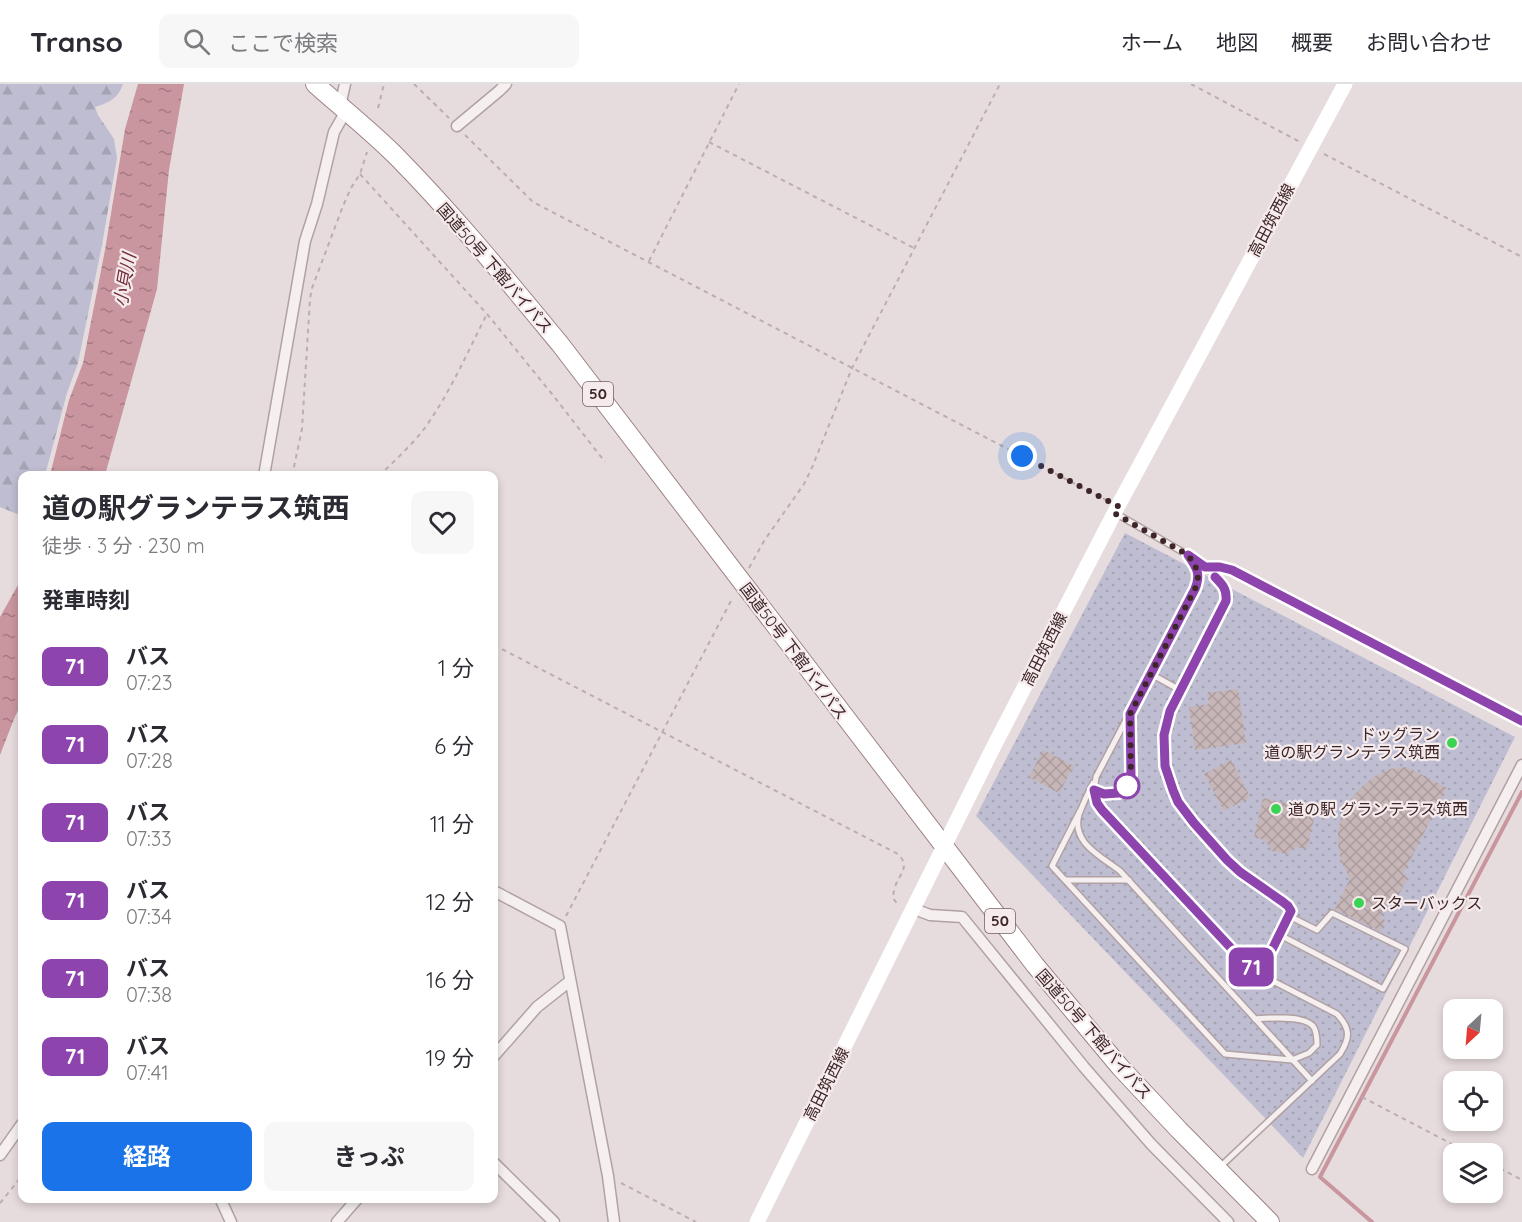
<!DOCTYPE html>
<html lang="ja">
<head>
<meta charset="utf-8">
<style>
	body { margin:0; font-family:Quicksand,"Noto Sans JP",sans-serif; background:#f7f7f7; color:#2b2b33; height:100vh; display:flex; flex-direction:column; font-size:22px; white-space:nowrap }
	* { box-sizing:border-box; margin:0 }
	p { font-size:20px; color:#7c7c81 }
	.icon { flex:none; width:33px; height:33px; fill:none; stroke:currentColor; stroke-width:2; stroke-linecap:round; stroke-linejoin:round }
	.map { position:relative; flex:1; overflow:hidden }
	.side { position:absolute; left:18px; top:387px; width:480px; height:732px; display:flex; flex-direction:column; background:#fff; border-radius:12px; box-shadow:0 3px 9px #0003 }
	.side>* { flex:none }
	.badge { padding:0 12px; border-radius:9px; font-size:21px; line-height:39px }
	.needle { width:39px; rotate:206deg }
	.buttons { position:absolute; left:1443px; top:915px; display:grid; gap:12px }
	.buttons a { display:grid; place-items:center; width:60px; height:60px; border-radius:12px; background:#fff; box-shadow:0 3px 9px #0003; font-size:30px }
	.you { position:absolute; width:30px; height:30px; margin:-15px; border:4px solid #fff; border-radius:50%; background:#1a73e8; box-shadow:0 0 0 9px #1a73e833 }
	.map>.badge { position:absolute; translate:-50% -50%; box-shadow:0 0 0 3px #fff }
	h2 { padding:0 24px; font-size:22px; line-height:54px }
	.round { display:grid; place-items:center; flex:none; width:63px; height:63px; border-radius:12px; background:#f7f7f7 }
	.headline { display:flex; align-items:center; justify-content:space-between; height:102px; padding:0 24px }
	h1 { font-size:28px; font-weight:700; line-height:45px }
	.cta { display:flex; gap:12px; margin-top:auto; padding:12px 24px }
	.cta a { flex:1; height:69px; border-radius:12px; background:#1a73e8; color:#fff; font-size:24px; font-weight:700; line-height:69px; text-align:center }
	.cta a+a { background:#f7f7f7; color:#2b2b33 }
	ul { padding:0; list-style:none }
	li { display:flex; align-items:center; gap:18px; height:78px; padding:0 24px }
	li div { flex:1 }
	li b { display:block; font-size:22px }
	li em { font-style:normal }
	li .badge { min-width:66px; font-weight:700; text-align:center }
	header { display:flex; align-items:center; gap:36px; box-sizing:border-box; height:84px; padding:0 30px; background:#fff; border-bottom:2px solid #e1e1e2 }
	header strong { font-size:28px }
	nav { display:flex; gap:33px; margin-inline-start:auto; font-size:21px }
	.search { width:420px; height:54px; background:#f7f7f7; display:flex; align-items:center; gap:15px; box-sizing:border-box; padding:0 21px; border-radius:12px; color:#7c7c81; font-size:22px }
	.map>svg:first-child { display:block }
	.forest { fill:url(#forest-firs) }
	.park { fill:url(#park-dots) }
	.water { fill:url(#water-ripples) }
	.lines { fill:none; stroke-linecap:round; stroke-linejoin:round }
	.stream { stroke:#c9959e; stroke-width:4 }
	.building { fill:url(#building-cross-hatch) }
	.service-casing { stroke:#b1a1a3; stroke-width:8 }
	.minor-casing { stroke:#b1a1a3; stroke-width:13 }
	.trunk-casing { stroke:#9e8385; stroke-width:20 }
	.path { stroke:#baaeaf; stroke-width:2; stroke-dasharray:4.5 4.5; stroke-linecap:butt }
	.service { stroke:#f5efef; stroke-width:5 }
	.minor { stroke:#f5efef; stroke-width:10 }
	.secondary { stroke:#fff; stroke-width:15 }
	.trunk { stroke:#fff; stroke-width:18 }
	.line-casing { stroke:#fff; stroke-width:14 }
	.line { stroke:#8e44ad; stroke-width:9 }
	.walk { stroke:#3e2527; stroke-width:6; stroke-dasharray:0 10.8 }
	.poi-dot { fill:#3bd354; stroke:#f5ebec; stroke-width:2 }
	.stop-dot { fill:#fff; stroke:#8e44ad; stroke-width:3 }
	.labels { text-anchor:middle; stroke-width:4.5; stroke-linejoin:round; paint-order:stroke }
	.shield { fill:#f5ebec; stroke:#756062; stroke-width:1.5 }
	.shield-label { font-size:15px; font-weight:bold; fill:#3e2527 }
	.street-label { font-size:16px; fill:#3e2527; stroke:#f5ebec }
	.poi-label { font-size:16px; fill:#3e2527; stroke:#f5ebec; text-anchor:start }
	.water-label { font-size:18px; font-style:italic; fill:#732e37; stroke:#f5ebec }
</style>
</head>
<body>
<header>
<strong>Transo</strong>
<div class="search"><svg class="icon" aria-label="search" viewBox="0 0 24 24"><circle cx="10" cy="10" r="6"/><path d="M15 15l6 6"/></svg>ここで検索</div>
<nav><a>ホーム</a><a>地図</a><a>概要</a><a>お問い合わせ</a></nav>
</header>
<div class="map">
<svg width="1522" height="1138" viewBox="0 0 1522 1138">
	<defs>
		<pattern id="forest-firs" width="22" height="20" patternUnits="userSpaceOnUse" patternTransform="scale(1.5)"><rect width="22" height="20" fill="#bebdd1"/><path d="M5 1l3.5 6h-7zM16 11l3.5 6h-7z" fill="#a4a2b3"/></pattern>
		<pattern id="park-dots" width="8" height="8" patternUnits="userSpaceOnUse" patternTransform="scale(1.5)"><rect width="8" height="8" fill="#bebdd1"/><path d="M2 2h.1M6 6h.1" fill="none" stroke="#a4a2b3" stroke-width="1.8" stroke-linecap="round"/></pattern>
		<pattern id="water-ripples" width="26" height="14" patternUnits="userSpaceOnUse" patternTransform="scale(1.5)"><rect width="26" height="14" fill="#c9959e"/><path d="M2 4q2-2 4 0t4 0M15 11q2-2 4 0t4 0" fill="none" stroke="#a57981"/></pattern>
		<pattern id="building-cross-hatch" width="8" height="8" patternUnits="userSpaceOnUse" patternTransform="scale(1.5)"><rect width="8" height="8" fill="#c7b6b7"/><path d="M0 0l8 8M0 8l8-8" fill="none" stroke="#ac9c9d"/></pattern>
	</defs>
	<rect width="100%" height="100%" fill="#e7dcdd"/>
	<path class="forest" d="M0 0H123C119 14 108 19 95 23L98 31 114 55 117 74 102 161 78 279 67 309 45 391 22 392V432L0 423Z"/>
	<path class="park" d="M1125 449 1515 653 1303 1074 976 732Z"/>
	<g class="water">
		<path d="M138 0H184L169 86 157 205 105 391H50L69 316 83 279 105 166 125 45Z"/>
		<path d="M22 486V618L14 635 0 671V533L18 501Z"/>
	</g>
	<g class="lines">
		<path class="stream" d="M1372 1138 1320 1093 1522 708"/>
	</g>
	<g class="building">
		<path d="M1238 605 1246 659 1195 666 1189 623 1209 620 1207 609Z"/>
		<path d="M1043 666 1074 682 1059 709 1029 693Z"/>
		<path d="M1231 676 1250 713 1224 727 1204 690Z"/>
		<path d="M1407 683 1447 704 1403 790 1408 793 1395 818 1390 815 1380 834 1385 836 1380 847 1335 825 1350 795 1341 777 1338 760V748L1341 734 1347 722 1354 711 1362 703 1373 693 1390 685Z"/>
		<path d="M1263 714 1316 726 1307 765 1296 763 1286 770 1272 767 1265 756 1254 753Z"/>
	</g>
	<g class="lines">
		<defs>
			<g id="service">
				<path d="M1115 429 1188 471C1197 484 1201 490 1195 505L1096 693 1094 707 1097 719 1244 878 1267 894 1337 930C1351 945 1350 954 1340 970L1220 1083"/>
				<path d="M1192 474C1202 480 1218 492 1224 503 1227 507 1227 512 1226 517L1170 627 1164 652 1165 682 1172 706 1185 728 1194 739 1227 776 1240 788 1283 818 1288 822 1291 827 1260 890"/>
				<path d="M1151 590 1180 606"/>
				<path d="M1093 699C1088 709 1083 720 1079 730 1071 759 1101 772 1120 787L1312 997"/>
				<path d="M1094 707C1130 719 1132 697 1131 668 1130 655 1130 643 1129 630"/>
				<path d="M1080 727 1052 782 1225 970 1292 976 1309 969 1317 961C1317 955 1317 947 1313 942 1303 931 1269 934 1255 935"/>
				<path d="M1065 796H1129"/>
				<path d="M1280 851 1383 905 1405 865 1332 829 1317 846 1289 832"/>
			</g>
			<g id="minor">
				<path d="M340 22 345 0"/>
				<path d="M457 42 499 7 506 0"/>
				<path d="M264 392 305 157 317 120 334 48 346 27"/>
				<path d="M1205 483H1220L1232 486 1522 637"/>
				<path d="M494 807 560 842 608 1092 614 1138"/>
				<path d="M914 825 930 831 962 833 1084 983 1151 1060 1228 1138"/>
				<path d="M494 972 537 923 570 897"/>
				<path d="M0 1071 22 1040"/>
				<path d="M494 1079 554 1138"/>
				<path d="M1312 1085 1522 681"/>
				<path d="M220 1114 231 1138"/>
				<path d="M337 1138 358 1114"/>
			</g>
			<path id="trunk" d="M315 0C342 24 371 47 397 73 455 132 507 196 560 260L1035 881 1120 983 1179 1046 1270 1138"/>
		</defs>
		<use href="#service" class="service-casing"/>
		<use href="#minor" class="minor-casing"/>
		<use href="#trunk" class="trunk-casing"/>
		<g class="path">
			<path d="M414 0 449 34"/>
			<path d="M1191 0 1300 58"/>
			<path d="M378 24 384 0"/>
			<path d="M465 51 533 118 1106 416"/>
			<path d="M709 58 914 164"/>
			<path d="M1324 70 1522 173"/>
			<path d="M360 90 487 230 552 310 605 378"/>
			<path d="M649 177 739 0"/>
			<path d="M292 392 302 345 310 215 312 204 343 122 351 104 360 90 367 68"/>
			<path d="M379 392C394 377 411 362 424 345 450 309 467 269 487 230"/>
			<path d="M749 484 764 457 804 400 811 386 852 284 1000 0"/>
			<path d="M494 561 898 770C911 783 899 790 895 803 894 807 893 810 893 814L898 821"/>
			<path d="M566 832 732 515"/>
			<path d="M1362 1013 1471 1070"/>
			<path d="M1492 1080 1522 1096"/>
			<path d="M621 1099 696 1138"/>
			<path d="M0 1119 22 1092"/>
		</g>
		<use href="#service" class="service"/>
		<use href="#minor" class="minor"/>
		<path class="secondary" d="M757 1138 994 662 1118 422 1345 0"/>
		<use href="#trunk" class="trunk"/>
	</g>
	<g class="lines">
		<defs>
			<path id="line" d="M1215 493C1223 501 1227 505 1226 517L1170 627 1164 651 1165 682 1173 706 1178 718 1194 739 1227 776 1240 788 1283 818 1288 822 1291 827 1260 890 1244 878 1102 726 1097 719 1094 706 1104 710 1119 709 1127 703 1131 691 1130 630 1195 505C1201 490 1197 484 1188 471L1205 483H1220L1232 486 1522 637"/>
		</defs>
		<use href="#line" class="line-casing"/>
		<use href="#line" class="line"/>
		<path class="walk" d="M1022 372 1118 422 1114 429 1188 471C1197 484 1201 490 1195 505L1130 630 1131 691 1127 702"/>
	</g>
	<g class="poi-dot">
		<circle cx="1452" cy="659" r="6"/>
		<circle cx="1276" cy="725" r="6"/>
		<circle cx="1359" cy="819" r="6"/>
	</g>
	<circle class="stop-dot" cx="1127" cy="702" r="12"/>
	<g class="labels">
		<g class="shield">
			<rect x="583" y="298" width="30" height="24" rx="4.5"/>
			<rect x="985" y="825" width="30" height="24" rx="4.5"/>
		</g>
		<g class="shield-label">
			<text x="598" y="315">50</text>
			<text x="1000" y="842">50</text>
		</g>
		<g class="street-label">
			<text transform="translate(1271 136) rotate(-62)" y="6">高田筑西線</text>
			<text transform="translate(495 184) rotate(49)" y="6">国道50号 下館バイパス</text>
			<text transform="translate(1044 565) rotate(-63)" y="6">高田筑西線</text>
			<text transform="translate(794 567) rotate(53)" y="6">国道50号 下館バイパス</text>
			<text transform="translate(1094 950) rotate(49)" y="6">国道50号 下館バイパス</text>
			<text transform="translate(826 1000) rotate(-63)" y="6">高田筑西線</text>
		</g>
		<g class="poi-label">
			<text x="1440" y="656" text-anchor="end">ドッグラン<tspan x="1440" dy="18">道の駅グランテラス筑西</tspan></text>
			<text x="1288" y="731">道の駅 グランテラス筑西</text>
			<text x="1371" y="825">スターバックス</text>
		</g>
		<g class="water-label">
			<text transform="translate(125 196) rotate(-80)" y="6">小貝川</text>
		</g>
	</g>
</svg>
<div class="buttons">
<a><svg class="needle" viewBox="-14 -14 28 28"><path d="M0-13l5 13h-10z" fill="#e53935"/><path d="M0 13l5-13h-10z" fill="#7c7c81"/></svg></a>
<a><svg class="icon" aria-label="locate" viewBox="0 0 24 24"><circle cx="12" cy="12" r="6"/><path d="M12 2v4M12 18v4M2 12h4M18 12h4"/></svg></a>
<a><svg class="icon" aria-label="layers" viewBox="0 0 24 24"><path d="M12 4l9 5-9 5-9-5zM3 14l9 5 9-5"/></svg></a>
</div>
<div class="you" style="left:1022px;top:372px"></div>
<b class="badge" style="left:1251px;top:883px;background:#8e44ad;color:#fff">71</b>
<section class="side">
<div class="headline"><div><h1>道の駅グランテラス筑西</h1><p>徒歩 · 3 分 · 230 m</p></div><a class="round"><svg class="icon" aria-label="heart" viewBox="0 0 24 24"><path d="M12 20l-8-8c-3-5 5-10 8-4 3-6 11-1 8 4z"/></svg></a></div>
<h2>発車時刻</h2>
<ul>
<li><span class="badge" style="background:#8e44ad;color:#fff">71</span><div><b>バス</b><p>07:23</p></div><em>1 分</em></li>
<li><span class="badge" style="background:#8e44ad;color:#fff">71</span><div><b>バス</b><p>07:28</p></div><em>6 分</em></li>
<li><span class="badge" style="background:#8e44ad;color:#fff">71</span><div><b>バス</b><p>07:33</p></div><em>11 分</em></li>
<li><span class="badge" style="background:#8e44ad;color:#fff">71</span><div><b>バス</b><p>07:34</p></div><em>12 分</em></li>
<li><span class="badge" style="background:#8e44ad;color:#fff">71</span><div><b>バス</b><p>07:38</p></div><em>16 分</em></li>
<li><span class="badge" style="background:#8e44ad;color:#fff">71</span><div><b>バス</b><p>07:41</p></div><em>19 分</em></li>
</ul>
<div class="cta"><a>経路</a><a>きっぷ</a></div>
</section>
</div>
</body>
</html>
